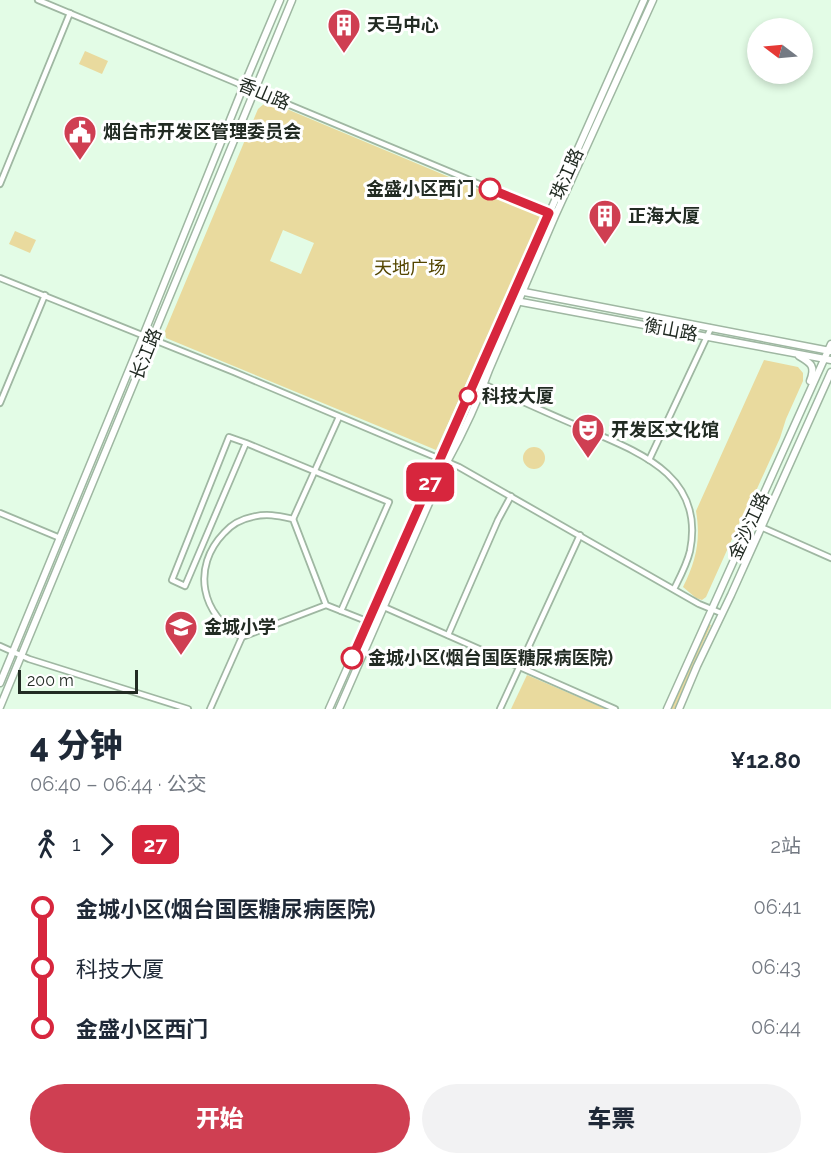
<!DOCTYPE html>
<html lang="zh">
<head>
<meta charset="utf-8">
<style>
	body { margin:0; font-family:Raleway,"Noto Sans SC",sans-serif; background:#f2f2f3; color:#1f2937; height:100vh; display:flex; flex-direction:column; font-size:22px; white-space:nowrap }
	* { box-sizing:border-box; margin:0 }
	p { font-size:20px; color:#747a83 }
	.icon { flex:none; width:33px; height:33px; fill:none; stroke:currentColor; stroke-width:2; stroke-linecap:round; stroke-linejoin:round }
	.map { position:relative; height:709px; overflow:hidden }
	.drawer { display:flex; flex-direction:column; background:#fff; flex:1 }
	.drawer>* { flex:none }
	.badge { padding:0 12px; border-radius:9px; font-size:21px; line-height:39px }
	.needle { width:39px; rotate:286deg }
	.buttons { position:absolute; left:747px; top:18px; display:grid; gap:12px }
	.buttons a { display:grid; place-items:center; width:66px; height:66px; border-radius:50%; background:#fff; box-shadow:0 3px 9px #0003; font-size:30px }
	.scale { position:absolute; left:18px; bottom:15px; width:120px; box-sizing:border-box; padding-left:6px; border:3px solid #222b23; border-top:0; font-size:16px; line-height:21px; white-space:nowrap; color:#222b23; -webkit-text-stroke:4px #fff; paint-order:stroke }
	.map>.badge { position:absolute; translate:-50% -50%; box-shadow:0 0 0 3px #fff }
	.legs { display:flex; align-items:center; gap:9px; height:66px; padding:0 30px; font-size:20px }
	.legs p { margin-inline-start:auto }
	.overview { display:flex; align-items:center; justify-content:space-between; height:102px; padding:0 30px }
	h1 { font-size:33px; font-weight:800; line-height:45px }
	.action { display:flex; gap:12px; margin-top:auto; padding:12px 30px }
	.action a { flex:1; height:69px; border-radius:36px; background:#cf3f52; color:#fff; font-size:24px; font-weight:800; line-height:69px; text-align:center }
	.action a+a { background:#f2f2f3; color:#1f2937 }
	ul { padding:0 30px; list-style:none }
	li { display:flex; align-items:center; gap:21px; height:60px; font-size:22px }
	li i { display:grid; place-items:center; width:9px; height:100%; margin:0 8px; background:currentColor }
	li i::after { content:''; width:15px; height:15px; margin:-8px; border:4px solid; border-radius:50%; background:#fff }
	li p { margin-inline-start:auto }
	li:first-child i { background:linear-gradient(#0000 50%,currentColor 0) }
	li:last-child i { background:linear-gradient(currentColor 50%,#0000 0) }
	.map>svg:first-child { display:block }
	.green { fill:#e9da9e; fill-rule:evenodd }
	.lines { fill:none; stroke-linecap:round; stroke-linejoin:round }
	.minor-casing { stroke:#9fb7a2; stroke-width:8 }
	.major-casing { stroke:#9fb7a2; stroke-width:9 }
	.minor { stroke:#fff; stroke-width:4.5 }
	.major { stroke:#fff; stroke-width:6 }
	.line-1-casing { stroke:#fff; stroke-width:14 }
	.line-1 { stroke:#d7263d; stroke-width:9 }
	.stop-1-dot { fill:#fff; stroke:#d7263d; stroke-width:3 }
	.labels { text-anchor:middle; stroke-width:6; stroke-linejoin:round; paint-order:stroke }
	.poi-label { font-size:18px; font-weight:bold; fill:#222b23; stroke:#fff; text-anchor:start }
	.street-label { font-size:18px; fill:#222b23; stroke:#fff }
	.stop-label { font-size:18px; font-weight:bold; fill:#222b23; stroke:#fff; text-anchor:start }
	.park-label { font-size:18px; fill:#544600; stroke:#fff }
</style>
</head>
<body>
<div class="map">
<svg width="831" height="709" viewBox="0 0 831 709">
	<rect width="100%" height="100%" fill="#e3fce6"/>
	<g class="green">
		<path d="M85 51 108 61 102 74 79 64Z"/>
		<path d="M266 102H270L542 216 436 450 166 338 165 331 258 109ZM283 230 314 243 301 274 270 261Z"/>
		<path d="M15 231 36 240 30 253 9 244Z"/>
		<path d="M764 360 798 367 803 373V381L786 419 780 438 746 513 741 519 706 597 702 600 696 598 683 587C696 561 701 540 696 511Z"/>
		<circle cx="534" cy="458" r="11"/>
		<path d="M709 624 711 625 693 665 689 679 675 709H670Z"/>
		<path d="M527 675 606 709H511Z"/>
	</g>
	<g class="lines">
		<defs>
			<g id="minor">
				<path d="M38 0 551 214"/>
				<path d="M0 184 70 13"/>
				<path d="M0 278 234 372 459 467 699 604 721 613"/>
				<path d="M483 384C517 399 551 415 585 429 641 453 705 476 690 551 687 564 680 577 674 589"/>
				<path d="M0 403 45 295"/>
				<path d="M246 443 229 437 172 580 185 586 246 443 389 502 341 611"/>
				<path d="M649 460 711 328"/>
				<path d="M0 513 60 538"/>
				<path d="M293 519 339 417"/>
				<path d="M761 527 831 558"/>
				<path d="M326 605 242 637C201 616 191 567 224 533 231 525 242 519 252 517 267 513 279 516 293 519L326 605 369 622"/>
				<path d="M384 607 615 709"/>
				<path d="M448 635 498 520 511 496"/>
				<path d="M0 646 29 659 188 709"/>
				<path d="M210 709 242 637"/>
				<path d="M500 709 580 535"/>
			</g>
			<g id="major">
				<path d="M519 291 830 351"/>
				<path d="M516 301 831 360"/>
				<path d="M799 356C811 363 816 366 810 381"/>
				<path d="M0 683 143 336 244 85 280 0"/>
				<path d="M0 707 292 0"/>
				<path d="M329 709 644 0"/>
				<path d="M339 709 447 462C463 433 478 401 489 370L555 216 653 0"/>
				<path d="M667 709 831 344"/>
				<path d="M679 709 697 666 731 595 831 372"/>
			</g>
		</defs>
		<use href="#minor" class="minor-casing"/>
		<use href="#major" class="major-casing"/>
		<use href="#minor" class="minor"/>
		<use href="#major" class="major"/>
	</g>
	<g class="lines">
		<defs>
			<path id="line-1" d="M352 658 549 213 490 189"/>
		</defs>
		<use href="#line-1" class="line-1-casing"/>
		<use href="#line-1" class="line-1"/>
	</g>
	<defs>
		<symbol id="building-pin" viewBox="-11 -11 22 30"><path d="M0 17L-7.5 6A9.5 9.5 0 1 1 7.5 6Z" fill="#cf3f52" stroke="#fff"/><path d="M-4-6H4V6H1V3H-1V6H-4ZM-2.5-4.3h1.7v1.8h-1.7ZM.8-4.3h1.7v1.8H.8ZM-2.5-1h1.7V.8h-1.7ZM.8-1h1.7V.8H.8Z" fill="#fff"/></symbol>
		<symbol id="civic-pin" viewBox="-11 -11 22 30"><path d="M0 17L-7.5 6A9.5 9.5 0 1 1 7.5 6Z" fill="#cf3f52" stroke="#fff"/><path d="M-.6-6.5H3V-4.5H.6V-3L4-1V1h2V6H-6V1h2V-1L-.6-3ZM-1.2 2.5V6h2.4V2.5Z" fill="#fff"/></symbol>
		<symbol id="theatre-pin" viewBox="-11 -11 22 30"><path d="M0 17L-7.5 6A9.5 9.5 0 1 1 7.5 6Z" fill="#cf3f52" stroke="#fff"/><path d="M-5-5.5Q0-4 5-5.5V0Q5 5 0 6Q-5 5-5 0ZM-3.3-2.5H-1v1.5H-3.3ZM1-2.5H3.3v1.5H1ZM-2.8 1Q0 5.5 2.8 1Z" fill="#fff"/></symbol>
		<symbol id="school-pin" viewBox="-11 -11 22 30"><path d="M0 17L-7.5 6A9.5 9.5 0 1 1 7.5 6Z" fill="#cf3f52" stroke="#fff"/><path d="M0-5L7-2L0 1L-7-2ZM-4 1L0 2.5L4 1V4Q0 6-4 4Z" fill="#fff"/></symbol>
	</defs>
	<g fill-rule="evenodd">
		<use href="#building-pin" x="325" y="6" width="38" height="52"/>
		<use href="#civic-pin" x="61" y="113" width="38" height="52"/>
		<use href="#building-pin" x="586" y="197" width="38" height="52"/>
		<use href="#theatre-pin" x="569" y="411" width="38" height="52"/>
		<use href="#school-pin" x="162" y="608" width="38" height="52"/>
	</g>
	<g class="stop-1-dot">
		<circle cx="490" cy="189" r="10"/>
		<circle cx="468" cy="396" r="8"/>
		<circle cx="352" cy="658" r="10"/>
	</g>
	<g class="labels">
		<g class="poi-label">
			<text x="367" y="31">天马中心</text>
			<text x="103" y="138">烟台市开发区管理委员会</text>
			<text x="628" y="222">正海大厦</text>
			<text x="611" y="436">开发区文化馆</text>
			<text x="204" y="633">金城小学</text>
		</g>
		<g class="street-label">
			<text transform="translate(264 94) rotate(23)" y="6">香山路</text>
			<text transform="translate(567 174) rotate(-66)" y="6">珠江路</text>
			<text transform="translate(671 330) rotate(11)" y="6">衡山路</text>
			<text transform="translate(146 354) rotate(-68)" y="6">长江路</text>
			<text transform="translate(749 526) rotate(-65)" y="6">金沙江路</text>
		</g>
		<g class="stop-label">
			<text x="474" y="195" text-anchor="end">金盛小区西门</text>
			<text x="482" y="402">科技大厦</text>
			<text x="368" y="664">金城小区(烟台国医糖尿病医院)</text>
		</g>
		<g class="park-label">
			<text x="410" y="274">天地广场</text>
		</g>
	</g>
</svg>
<div class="buttons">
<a><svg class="needle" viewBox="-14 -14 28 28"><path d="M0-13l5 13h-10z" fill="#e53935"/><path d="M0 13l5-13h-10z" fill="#747a83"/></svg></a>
</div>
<div class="scale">200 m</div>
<b class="badge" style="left:430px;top:482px;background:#d7263d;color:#fff">27</b>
</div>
<section class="drawer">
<div class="overview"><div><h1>4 分钟</h1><p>06:40 – 06:44 · 公交</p></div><b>¥12.80</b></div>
<div class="legs"><svg class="icon" aria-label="walk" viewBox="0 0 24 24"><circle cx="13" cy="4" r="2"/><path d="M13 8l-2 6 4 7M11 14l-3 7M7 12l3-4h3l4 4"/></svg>1<svg class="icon" aria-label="forward" viewBox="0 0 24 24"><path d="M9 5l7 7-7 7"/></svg><b class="badge" style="background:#d7263d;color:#fff">27</b><p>2站</p></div>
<ul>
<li><i style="color:#d7263d"></i><b>金城小区(烟台国医糖尿病医院)</b><p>06:41</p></li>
<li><i style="color:#d7263d"></i><span>科技大厦</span><p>06:43</p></li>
<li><i style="color:#d7263d"></i><b>金盛小区西门</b><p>06:44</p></li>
</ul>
<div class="action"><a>开始</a><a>车票</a></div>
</section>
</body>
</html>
